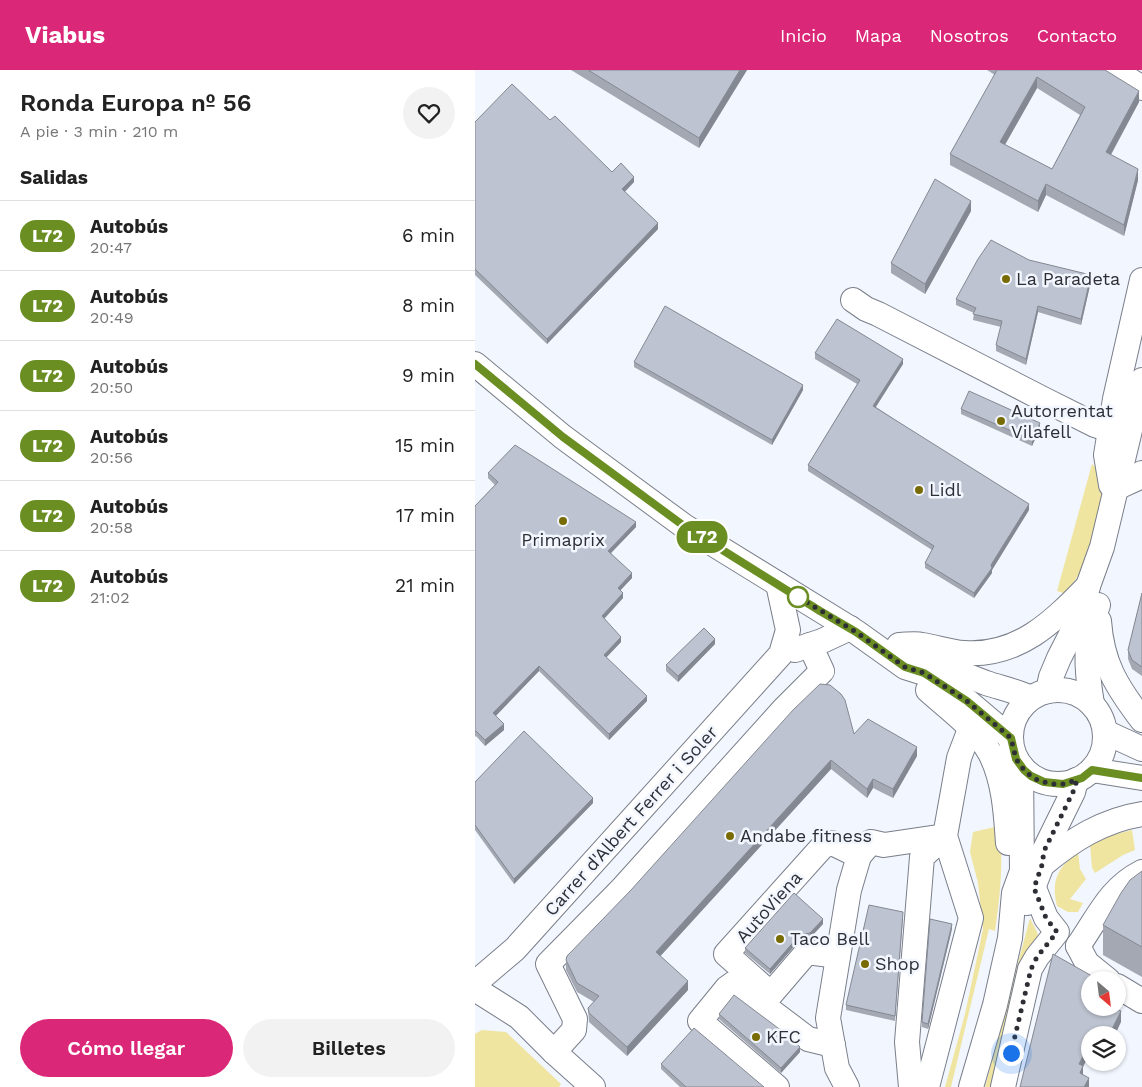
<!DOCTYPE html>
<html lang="es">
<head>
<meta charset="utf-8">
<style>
	body { margin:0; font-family:"Work Sans",sans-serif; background:#f2f2f2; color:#222; height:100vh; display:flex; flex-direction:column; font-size:19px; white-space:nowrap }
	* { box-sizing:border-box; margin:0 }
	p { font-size:16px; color:#767676 }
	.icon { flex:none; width:28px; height:28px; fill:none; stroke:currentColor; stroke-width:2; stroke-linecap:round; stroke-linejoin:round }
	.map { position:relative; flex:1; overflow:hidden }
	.drawer { display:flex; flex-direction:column; background:#fff; width:475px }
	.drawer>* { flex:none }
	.badge { padding:0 10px; border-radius:16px; font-size:18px; line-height:32px }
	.needle { width:32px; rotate:152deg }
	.fabs { position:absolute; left:606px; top:901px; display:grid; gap:10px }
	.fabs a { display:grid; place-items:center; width:45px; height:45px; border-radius:50%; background:#fff; box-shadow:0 1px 4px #0004; font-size:25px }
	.you { position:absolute; width:25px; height:25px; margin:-12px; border:4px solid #fff; border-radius:50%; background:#1a73e8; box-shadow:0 0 0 8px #1a73e833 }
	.map>.badge { position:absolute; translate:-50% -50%; box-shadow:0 0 0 2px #fff }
	h2 { padding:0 20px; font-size:19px; line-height:45px }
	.round { display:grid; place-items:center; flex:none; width:52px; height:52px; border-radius:26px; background:#f2f2f2 }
	.head { display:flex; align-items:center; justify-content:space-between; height:85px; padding:0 20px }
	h1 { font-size:24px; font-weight:600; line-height:38px }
	.cta { display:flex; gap:10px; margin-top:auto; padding:10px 20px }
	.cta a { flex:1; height:58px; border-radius:30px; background:#db2777; color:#fff; font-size:20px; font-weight:600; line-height:58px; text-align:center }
	.cta a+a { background:#f2f2f2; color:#222 }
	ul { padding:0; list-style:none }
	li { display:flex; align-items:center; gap:15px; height:70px; padding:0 20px; border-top:1px solid #e0e0e0 }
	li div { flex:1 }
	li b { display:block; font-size:19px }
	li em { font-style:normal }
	li .badge { min-width:55px; font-weight:700; text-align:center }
	header { display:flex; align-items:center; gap:30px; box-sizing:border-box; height:70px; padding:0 25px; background:#db2777; color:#fff }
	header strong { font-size:24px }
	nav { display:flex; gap:28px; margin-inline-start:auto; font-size:18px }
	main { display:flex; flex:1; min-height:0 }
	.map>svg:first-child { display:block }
	.green { fill:#efe5a0 }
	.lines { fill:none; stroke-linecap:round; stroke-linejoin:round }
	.minor-casing { stroke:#797e8a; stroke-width:26 }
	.minor { stroke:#fff; stroke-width:24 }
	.wall { fill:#a3a8b3; fill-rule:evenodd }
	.shaded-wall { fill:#848892 }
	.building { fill:#bdc3d0; stroke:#848892; fill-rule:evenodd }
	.line-casing { stroke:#fff; stroke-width:11 }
	.line { stroke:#6b8e23; stroke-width:8 }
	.walk { stroke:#2d2f35; stroke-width:5; stroke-dasharray:0 9 }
	.poi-dot { fill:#796b04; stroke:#f2f6fe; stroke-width:2 }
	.stop-dot { fill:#fff; stroke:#6b8e23; stroke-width:2.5 }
	.labels { text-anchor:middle; stroke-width:5; stroke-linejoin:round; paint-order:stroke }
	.poi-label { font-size:18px; fill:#2d2f35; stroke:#f2f6fe; text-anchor:start }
	.street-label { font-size:18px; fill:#2d2f35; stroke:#f2f6fe }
</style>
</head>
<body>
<header>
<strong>Viabus</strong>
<nav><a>Inicio</a><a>Mapa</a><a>Nosotros</a><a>Contacto</a></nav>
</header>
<main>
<section class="drawer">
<div class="head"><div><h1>Ronda Europa nº 56</h1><p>A pie · 3 min · 210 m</p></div><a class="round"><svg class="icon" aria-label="heart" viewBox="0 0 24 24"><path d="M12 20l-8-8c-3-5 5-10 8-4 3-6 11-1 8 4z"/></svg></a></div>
<h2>Salidas</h2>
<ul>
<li><span class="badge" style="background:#6b8e23;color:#fff">L72</span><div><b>Autobús</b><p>20:47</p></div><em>6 min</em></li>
<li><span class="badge" style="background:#6b8e23;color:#fff">L72</span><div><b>Autobús</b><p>20:49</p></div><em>8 min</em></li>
<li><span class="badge" style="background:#6b8e23;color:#fff">L72</span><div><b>Autobús</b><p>20:50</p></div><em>9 min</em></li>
<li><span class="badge" style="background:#6b8e23;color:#fff">L72</span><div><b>Autobús</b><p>20:56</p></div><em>15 min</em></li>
<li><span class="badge" style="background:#6b8e23;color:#fff">L72</span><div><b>Autobús</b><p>20:58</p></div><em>17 min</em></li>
<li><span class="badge" style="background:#6b8e23;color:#fff">L72</span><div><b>Autobús</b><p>21:02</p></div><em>21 min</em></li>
</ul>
<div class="cta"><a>Cómo llegar</a><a>Billetes</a></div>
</section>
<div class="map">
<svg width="667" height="1017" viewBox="0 0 667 1017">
	<rect width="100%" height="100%" fill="#f2f6fe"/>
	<g class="green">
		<path d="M617 394 624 400 627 427 616 486 591 524 582 521Z"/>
		<path d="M524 756C529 792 525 826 520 861L514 859 476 1017H470L490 944 508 859 503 813 495 782 498 762Z"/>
		<path d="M657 760 660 780 648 785 620 803 617 798 615 775 637 765Z"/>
		<path d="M603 782 605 799 611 809 595 829 608 833 603 842H593L582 836C576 811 582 798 603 782Z"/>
		<path d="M555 848 562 862 565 872 518 1017H510Z"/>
		<path d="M7 960 31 962 86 1014 84 1017H0V964Z"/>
	</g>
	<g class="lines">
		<defs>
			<g id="minor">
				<path d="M639 0 667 18"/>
				<path d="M378 230 391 239 403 244 570 330 620 355 636 360"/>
				<path d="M0 294 88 367 209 456 381 562 430 597 449 603 468 614 492 631 536 668"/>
				<path d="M636 415 631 385 640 329 667 210"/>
				<path d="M641 418 665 407 667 403"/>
				<path d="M624 551C627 594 642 617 667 650"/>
				<path d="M424 575C431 575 440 573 447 575 461 577 474 582 489 583 543 587 578 552 613 516"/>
				<path d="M320 580 347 571 375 558"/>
				<path d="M441 583C464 594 487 604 511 613 526 618 541 621 556 628"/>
				<circle cx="583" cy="667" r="47"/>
				<path d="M453 620C473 638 502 659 515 683 529 710 531 743 533 773"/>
				<path d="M573 621 576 607 584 588 606 545 613 516 627 477 667 310"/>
				<path d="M617 634C611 598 609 570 623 535"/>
				<path d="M630 662 667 679"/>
				<path d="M617 700 667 708"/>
				<path d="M567 795C597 770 628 750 667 744"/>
				<path d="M552 833 567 795 569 781 598 722 601 710"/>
				<path d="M603 876C624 846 634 819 667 802"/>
				<path d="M603 876 612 893 633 910"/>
				<path d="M363 886 332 882 296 924 251 884 348 776 357 773 384 786"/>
				<path d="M0 913 40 879 306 584 313 560 303 514"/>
				<path d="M642 916 667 931"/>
				<path d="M0 919 44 947 79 982 118 1017"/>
				<path d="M79 982 99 960 100 949 73 894 146 820 308 640 347 601 335 575"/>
				<path d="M302 1017 225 951 252 918 259 913 333 969 358 975"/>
				<path d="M372 1017 362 998 353 948 374 820 384 786 396 772 409 775 470 766"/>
				<path d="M436 1017 432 972 447 787 470 766"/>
				<path d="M452 1017 496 848 470 766 484 688 495 659"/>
				<path d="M496 1017 520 935 535 868 539 823 547 801 546 696"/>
				<path d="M528 1017 555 899 562 887 582 862 571 848 559 818"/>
			</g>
		</defs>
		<use href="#minor" class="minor-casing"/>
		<use href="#minor" class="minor"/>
	</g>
	<g class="wall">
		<path d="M96 0H272L224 78Z"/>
		<path d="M512 0H630L664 32 636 85 663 110 649 166 571 125 563 142 475 95V84L520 5ZM562 18 605 45 577 99 530 75Z"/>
		<path d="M75 50 137 102 159 112 150 122 183 159 72 274 0 205V52Z"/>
		<path d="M496 141 450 224 416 203V193Z"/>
		<path d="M554 190 616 211 606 255 563 242 551 295 521 281V275L526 257 498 250 499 243 481 235V229Z"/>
		<path d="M340 283 428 294 401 337 554 440 517 500V503L499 528 450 498V493L457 480 333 401V395L382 314 340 289Z"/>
		<path d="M159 292 328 320 297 375 159 297Z"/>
		<path d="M486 339 565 358 557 376 486 344Z"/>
		<path d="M13 403 161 457 136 483 157 508 145 520 148 528 129 549 146 572 131 587 172 631 134 670 64 601 20 646 29 660 10 676 1 666 0 667V436L20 415 13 408Z"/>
		<path d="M667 523V606L657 599 653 589V580Z"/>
		<path d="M240 574 203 612 191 601V595Z"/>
		<path d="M379 664 442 686 418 728 398 718 392 728 356 699 185 886 213 920 152 986 114 952 113 938 119 932 102 922 91 900V890Z"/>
		<path d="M0 712 118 733 39 814 0 760Z"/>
		<path d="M667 801V907L628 885V855Z"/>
		<path d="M428 848 420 951 371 940V935Z"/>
		<path d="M348 854 335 868 328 869 322 873 295 904 270 883V878Z"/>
		<path d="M477 859 453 959 447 957V952Z"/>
		<path d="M244 944 325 982 306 1003 244 949Z"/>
		<path d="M186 994 289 1017H205L186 999Z"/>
	</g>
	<g class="shaded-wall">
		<path d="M265 0H272L224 78V68Z"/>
		<path d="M562 7V18L525 83V72Z"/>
		<path d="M664 21V32L631 93V82Z"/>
		<path d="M663 99V110L649 166V155Z"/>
		<path d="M159 107V112L147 124V119Z"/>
		<path d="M571 114V125L563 142V131Z"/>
		<path d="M496 131V141L450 224V214Z"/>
		<path d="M183 153V159L72 274V269Z"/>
		<path d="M616 205V211L606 255V249Z"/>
		<path d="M563 236V242L551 295V289Z"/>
		<path d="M428 289V294L398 341V336Z"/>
		<path d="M328 315V320L297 375V370Z"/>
		<path d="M565 353V358L557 376V370Z"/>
		<path d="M554 434V440L517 500V503L499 528V523Z"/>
		<path d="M161 452V457L133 486V481Z"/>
		<path d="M157 503V508L143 523V518Z"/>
		<path d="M148 523V528L127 551V546Z"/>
		<path d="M146 567V572L129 590V585Z"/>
		<path d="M240 569V574L203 612V606Z"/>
		<path d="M64 596V601L18 649V643Z"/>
		<path d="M172 626V631L134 670V664Z"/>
		<path d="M29 654V660L10 676V670Z"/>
		<path d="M442 677V686L418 728V719Z"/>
		<path d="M356 690V699L181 891V882Z"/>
		<path d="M398 709V718L392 728V719Z"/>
		<path d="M118 728V733L39 814V809Z"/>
		<path d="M348 849V854L335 868V863Z"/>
		<path d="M477 854V859L453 959V954Z"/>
		<path d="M328 864V869L322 873 295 904V899L322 868Z"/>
		<path d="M213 911V920L152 986V977Z"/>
		<path d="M646 941V952L640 965H634Z"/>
		<path d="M615 972V983L608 997V1007L605 1014 604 994Z"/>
		<path d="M325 977V982L306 1003V998Z"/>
		<path d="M614 1008V1017H609Z"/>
	</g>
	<g class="building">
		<path d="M113 0H265L224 68Z"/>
		<path d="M522 0H630L664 21 631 82 663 99 649 155 571 114 563 131 475 84ZM562 7 610 37 577 99 525 72Z"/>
		<path d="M37 14 75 50 80 46 137 102 146 93 159 107 147 119 183 153 72 269 0 199V52Z"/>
		<path d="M460 109 496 131 450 214 416 193Z"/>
		<path d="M516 170 554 190 616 205 606 249 563 236 551 289 521 275 527 251 498 244 501 238 481 229 503 189Z"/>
		<path d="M190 236 328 315 297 370 159 292Z"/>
		<path d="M362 249 428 289 398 336 554 434 516 495 517 498 499 523 450 493 459 476 333 395 385 310 340 283Z"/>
		<path d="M494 321 565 353 557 370 486 339Z"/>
		<path d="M40 375 161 452 133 481 157 503 143 518 148 523 127 546 146 567 129 585 172 626 134 664 64 596 18 643 29 654 10 670 1 661 0 662V436L23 412 13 403Z"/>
		<path d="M667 523V597L657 590 653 580Z"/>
		<path d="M229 558 240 569 203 606 191 595Z"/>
		<path d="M345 614 355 615 366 624 370 630 379 664 393 649 442 677 418 719 398 709 392 719 356 690 181 882 213 911 152 977 114 943 113 938 124 926 102 913 91 890 92 886 156 820 318 640Z"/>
		<path d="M49 661 118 728 39 809 0 755V712Z"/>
		<path d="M667 801V877L628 855 646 823 655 810Z"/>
		<path d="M319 823 348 849 335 863 328 864 322 868 295 899 270 878Z"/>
		<path d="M394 835 428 842 420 946 371 935Z"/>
		<path d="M455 849 477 854 453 954 447 952Z"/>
		<path d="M578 884 624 910H615V938H639L646 941 634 965H623L619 963V965H615V972L604 994 608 996 605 1003 614 1008 609 1017H545Z"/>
		<path d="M259 925 315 967 325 977 306 998 244 944Z"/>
		<path d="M219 958 289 1017H211L186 994Z"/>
	</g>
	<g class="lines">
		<defs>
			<path id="line" d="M0 294 88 367 209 456 345 541 381 562 430 597 449 603 492 631 536 668 541 689 549 700 556 706 569 712 588 714 607 708 617 700 667 708"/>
		</defs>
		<use href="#line" class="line-casing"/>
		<use href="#line" class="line"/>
		<path class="walk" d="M323 527 320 525 381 562 430 597 449 603 492 631 536 668 541 689 549 700 556 706 564 711 578 714H588L602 710 598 722 569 781 567 795 559 818 571 848 582 862 562 887 556 899 536 983"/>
	</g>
	<g class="poi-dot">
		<circle cx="531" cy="209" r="5"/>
		<circle cx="526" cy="351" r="5"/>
		<circle cx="444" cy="420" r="5"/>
		<circle cx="88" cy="451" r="5"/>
		<circle cx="255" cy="766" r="5"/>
		<circle cx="305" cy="869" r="5"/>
		<circle cx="390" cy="894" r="5"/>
		<circle cx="281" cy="967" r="5"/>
	</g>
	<circle class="stop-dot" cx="323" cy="527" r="10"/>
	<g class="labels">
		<g class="poi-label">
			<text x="541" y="215">La Paradeta</text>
			<text x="536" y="347">Autorrentat<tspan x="536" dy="21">Vilafell</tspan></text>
			<text x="454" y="426">Lidl</text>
			<text x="88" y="476" text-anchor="middle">Primaprix</text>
			<text x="265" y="772">Andabe fitness</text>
			<text x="315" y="875">Taco Bell</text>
			<text x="400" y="900">Shop</text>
			<text x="291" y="973">KFC</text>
		</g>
		<g class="street-label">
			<text transform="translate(156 751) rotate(-48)" y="6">Carrer d'Albert Ferrer i Soler</text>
			<text transform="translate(294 837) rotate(-48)" y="6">AutoViena</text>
		</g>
	</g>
</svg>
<div class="fabs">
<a><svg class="needle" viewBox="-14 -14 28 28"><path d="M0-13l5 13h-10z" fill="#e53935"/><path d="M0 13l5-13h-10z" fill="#767676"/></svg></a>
<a><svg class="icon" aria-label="layers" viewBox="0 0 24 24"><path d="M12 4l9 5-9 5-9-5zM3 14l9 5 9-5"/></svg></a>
</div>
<div class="you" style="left:536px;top:983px"></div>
<b class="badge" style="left:227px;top:467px;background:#6b8e23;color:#fff">L72</b>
</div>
</main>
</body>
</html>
